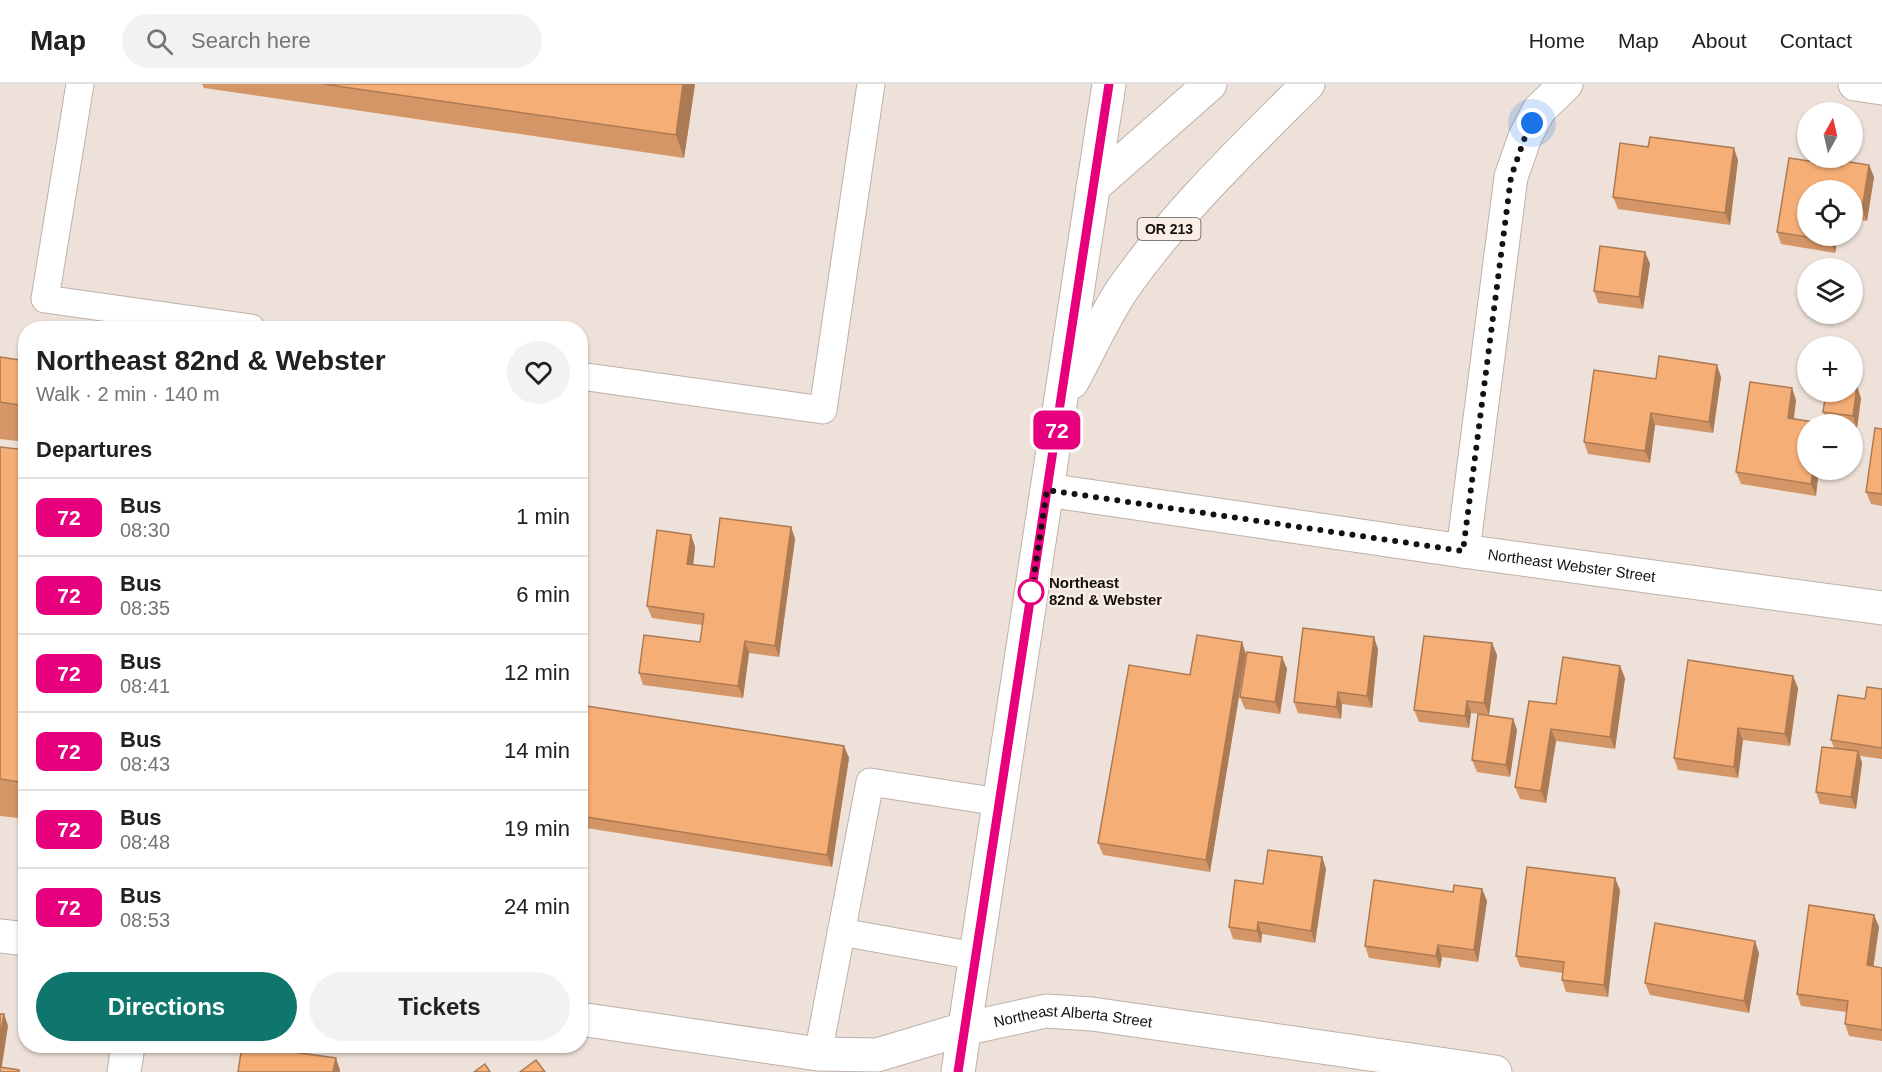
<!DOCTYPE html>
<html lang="en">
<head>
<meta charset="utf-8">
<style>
	body { margin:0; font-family:Helvetica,sans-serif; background:#f2f2f2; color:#202124; height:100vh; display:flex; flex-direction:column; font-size:22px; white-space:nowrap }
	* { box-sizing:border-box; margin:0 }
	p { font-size:20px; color:#757577 }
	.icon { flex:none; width:33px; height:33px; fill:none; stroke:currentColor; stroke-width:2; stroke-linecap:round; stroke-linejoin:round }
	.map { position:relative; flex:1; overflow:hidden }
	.sheet { position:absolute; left:18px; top:237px; width:570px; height:732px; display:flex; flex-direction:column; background:#fff; border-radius:24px; box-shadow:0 2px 4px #0004 }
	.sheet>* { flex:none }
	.badge { padding:0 12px; border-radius:9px; font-size:21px; line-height:39px }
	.needle { width:39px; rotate:8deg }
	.tools { position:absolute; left:1797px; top:18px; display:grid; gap:12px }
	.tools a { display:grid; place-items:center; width:66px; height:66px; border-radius:50%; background:#fff; box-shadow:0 2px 4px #0004; font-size:30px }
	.you { position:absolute; width:30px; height:30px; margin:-15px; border:4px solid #fff; border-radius:50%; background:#1a73e8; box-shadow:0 0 0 9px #1a73e833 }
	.map>.badge { position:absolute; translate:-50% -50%; box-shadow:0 0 0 3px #fff }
	h2 { padding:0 18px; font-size:22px; line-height:54px }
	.round { display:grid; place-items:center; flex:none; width:63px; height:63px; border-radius:32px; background:#f2f2f2 }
	.head { display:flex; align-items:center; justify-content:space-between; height:102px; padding:0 18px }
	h1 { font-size:28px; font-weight:700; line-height:45px }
	.cta { display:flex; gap:12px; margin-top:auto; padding:12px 18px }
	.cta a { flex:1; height:69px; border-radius:36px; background:#0f766e; color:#fff; font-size:24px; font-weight:700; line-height:69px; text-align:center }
	.cta a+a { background:#f2f2f2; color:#202124 }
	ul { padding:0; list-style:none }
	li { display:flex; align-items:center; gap:18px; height:78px; padding:0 18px; border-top:2px solid #e0e0e0 }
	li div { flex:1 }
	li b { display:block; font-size:22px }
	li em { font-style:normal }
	li .badge { min-width:66px; font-weight:700; text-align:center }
	header { display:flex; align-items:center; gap:36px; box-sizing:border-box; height:84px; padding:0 30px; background:#fff; border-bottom:2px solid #e0e0e0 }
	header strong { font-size:28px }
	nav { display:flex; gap:33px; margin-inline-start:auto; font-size:21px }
	.search { width:420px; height:54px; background:#f2f2f2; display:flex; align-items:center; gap:15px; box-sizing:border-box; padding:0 21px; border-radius:33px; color:#757577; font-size:22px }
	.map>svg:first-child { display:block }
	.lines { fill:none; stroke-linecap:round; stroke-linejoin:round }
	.service-casing { stroke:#bdb1a9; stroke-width:29 }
	.minor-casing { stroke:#bdb1a9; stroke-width:35 }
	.primary-casing { stroke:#bdb1a9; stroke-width:35 }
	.service { stroke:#fff; stroke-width:27 }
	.minor { stroke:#fff; stroke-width:33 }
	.primary { stroke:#fff; stroke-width:33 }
	.wall { fill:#d49666 }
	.shaded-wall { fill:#ac7a53 }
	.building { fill:#f6ae77; stroke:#ac7a53; stroke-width:1.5 }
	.line-casing { stroke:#fff; stroke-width:14 }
	.line { stroke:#e6007e; stroke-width:9 }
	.walk { stroke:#15110e; stroke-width:6; stroke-dasharray:0 10.8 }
	.stop-dot { fill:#fff; stroke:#e6007e; stroke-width:3 }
	.labels { text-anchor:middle; stroke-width:4.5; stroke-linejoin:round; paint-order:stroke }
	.shield { fill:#fbeee6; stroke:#5a534f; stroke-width:1.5 }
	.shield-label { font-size:14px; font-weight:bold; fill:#15110e }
	.street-label { font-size:15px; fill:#15110e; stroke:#fbeee6 }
	.stop-label { font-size:15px; font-weight:bold; fill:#15110e; stroke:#fbeee6; text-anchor:start }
</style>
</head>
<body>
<header>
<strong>Map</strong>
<div class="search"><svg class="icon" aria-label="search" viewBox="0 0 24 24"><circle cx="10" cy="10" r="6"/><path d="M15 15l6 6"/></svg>Search here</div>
<nav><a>Home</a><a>Map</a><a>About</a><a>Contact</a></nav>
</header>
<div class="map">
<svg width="1882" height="988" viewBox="0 0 1882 988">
	<rect width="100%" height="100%" fill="#eee1d9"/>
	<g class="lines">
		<defs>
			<g id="service">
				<path d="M80 0 45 215 251 244"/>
				<path d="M580 292 823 326 871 0"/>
				<path d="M841 848 975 872"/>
				<path d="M818 970 870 698 999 718"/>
			</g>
			<g id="minor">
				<path d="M1855 0 1882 4"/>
				<path id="s1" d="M1047 406 1463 467 1882 524"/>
				<path d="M1463 467 1511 93 1525 53 1539 26 1566 0"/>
				<path d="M0 852 26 855"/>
				<path id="s2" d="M580 935 818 970 877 971 964 945 1046 927 1092 930 1495 988"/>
				<path d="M124 988 128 962"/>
			</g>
			<g id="primary">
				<path d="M1093 103 1210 0"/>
				<path d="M1072 298C1088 269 1104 233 1122 206 1175 130 1243 65 1308 0"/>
				<path d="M958 988 1109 0"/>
			</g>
		</defs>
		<use href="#service" class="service-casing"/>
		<use href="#minor" class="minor-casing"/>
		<use href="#primary" class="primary-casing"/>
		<use href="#service" class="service"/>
		<use href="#minor" class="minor"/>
		<use href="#primary" class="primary"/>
	</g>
	<g class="wall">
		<path d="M202 0H695L684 74 204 4Z"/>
		<path d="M1789 74 1842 82 1844 77 1869 81 1874 93 1867 137 1852 135V106H1808V152H1838L1835 169 1781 160 1777 148Z"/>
		<path d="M1738 76 1730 141 1618 125 1613 113Z"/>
		<path d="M1645 168 1650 180 1643 225 1598 219 1594 207Z"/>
		<path d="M0 273 26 277V358L0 355Z"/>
		<path d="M1721 293 1713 349 1655 341 1650 379 1588 370 1584 358 1656 295Z"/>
		<path d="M1861 314 1857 344 1852 343V340H1828L1823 328Z"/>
		<path d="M1796 316 1794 335 1816 412 1741 400 1736 388Z"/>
		<path d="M1882 345V422L1871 420 1866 408Z"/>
		<path d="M0 363 26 366V735L0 732Z"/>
		<path d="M791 443 795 455 779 573 749 569 743 614 643 601 639 589 700 558 702 541 652 534 647 522 691 451 695 463 693 481 714 483Z"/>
		<path d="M1492 559 1497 571 1489 631 1471 629 1469 644 1419 638 1414 626Z"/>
		<path d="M1378 565 1372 624 1342 620 1341 635 1298 629 1294 618Z"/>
		<path d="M1246 570 1210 788 1103 771 1098 759 1190 591Z"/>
		<path d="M1282 573 1287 585 1280 630 1245 625 1240 613Z"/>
		<path d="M1625 594 1615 665 1556 657 1546 719 1520 715 1515 703 1556 620Z"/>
		<path d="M1798 604 1790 662 1743 656 1738 694 1678 686 1674 674Z"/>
		<path d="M1882 605V675L1860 672 1862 679 1856 725 1820 720 1816 708 1834 664 1831 656 1865 615Z"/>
		<path d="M580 621 844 662 849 674 832 783 580 743Z"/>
		<path d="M1513 635 1517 646 1510 693 1477 688 1472 676Z"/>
		<path d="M1322 773 1326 785 1315 859 1262 850 1261 859 1233 855 1229 843 1263 800Z"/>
		<path d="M1482 805 1487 817 1478 878 1442 873 1440 884 1369 874 1365 862 1453 808Z"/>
		<path d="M1620 806 1608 913 1566 908 1562 896 1563 889 1520 883 1516 872Z"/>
		<path d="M1874 831 1879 843 1873 882 1882 884V957L1849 952 1845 940 1847 928 1801 922 1797 910Z"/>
		<path d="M1759 869 1749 929 1650 911 1645 899Z"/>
	</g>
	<g class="shaded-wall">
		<path d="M683 0H695L684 74 676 51Z"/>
		<path d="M1734 64 1738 76 1730 141 1725 129Z"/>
		<path d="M1869 81 1874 93 1867 137 1862 125Z"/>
		<path d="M1832 152H1838L1835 169 1831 157Z"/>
		<path d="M1645 168 1650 180 1643 225 1639 213Z"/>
		<path d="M1717 281 1721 293 1713 349 1709 338Z"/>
		<path d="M1857 302 1861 314 1857 344 1853 332Z"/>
		<path d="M1792 304 1796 316 1792 346 1788 334Z"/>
		<path d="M1651 329 1655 341 1650 379 1645 367Z"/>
		<path d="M1813 386H1819L1816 412 1811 400Z"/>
		<path d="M791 443 795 455 779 573 775 562Z"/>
		<path d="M691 451 695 463 692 492 687 480Z"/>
		<path d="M1374 553 1378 565 1372 624 1367 612Z"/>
		<path d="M745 557 749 569 743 614 738 602Z"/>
		<path d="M1242 558 1246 570 1210 788 1206 776Z"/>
		<path d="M1492 559 1497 571 1489 631 1484 619Z"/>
		<path d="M1282 573 1287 585 1280 630 1275 618Z"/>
		<path d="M1620 582 1625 594 1615 665 1610 653Z"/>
		<path d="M1793 592 1798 604 1790 662 1785 650Z"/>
		<path d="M1338 608 1342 620 1341 635 1336 623Z"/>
		<path d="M1467 617 1471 629 1469 644 1465 632Z"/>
		<path d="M1513 635 1517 646 1510 693 1506 681Z"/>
		<path d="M1738 644 1743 656 1738 694 1734 683Z"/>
		<path d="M1551 645 1556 657 1546 719 1541 707Z"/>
		<path d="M844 662 849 674 832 783 827 771Z"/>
		<path d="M1858 667 1862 679 1856 725 1851 713Z"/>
		<path d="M1322 773 1326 785 1315 859 1311 847Z"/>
		<path d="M1615 794 1620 806 1608 913 1604 901Z"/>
		<path d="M1482 805 1487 817 1478 878 1474 866Z"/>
		<path d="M1874 831 1879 843 1872 893 1867 881Z"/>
		<path d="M1258 838 1262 850 1261 859 1257 847Z"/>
		<path d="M1755 857 1759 869 1749 929 1744 917Z"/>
		<path d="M1438 861 1442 873 1440 884 1436 872Z"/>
		<path d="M4 930 8 942 1 988H0V954Z"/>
		<path d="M336 974 340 986V988H333Z"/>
	</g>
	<g class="building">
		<path d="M323 0H683L676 51Z"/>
		<path d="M1650 53 1734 64 1725 129 1613 113 1620 59 1648 63Z"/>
		<path d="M1789 74 1842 82 1844 77 1869 81 1862 125 1852 124V106H1808V152H1832L1831 157 1777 148Z"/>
		<path d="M1600 162 1645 168 1639 213 1594 207Z"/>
		<path d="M1659 272 1717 281 1709 338 1651 329 1645 367 1584 358 1594 286 1656 295Z"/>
		<path d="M0 273 26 277V322L0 318Z"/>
		<path d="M1750 298 1792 304 1788 334 1820 339V340H1808V386H1813L1811 400 1736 388Z"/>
		<path d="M1852 301 1857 302 1853 332 1823 328 1826 308H1852Z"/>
		<path d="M1875 344 1882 345V410L1866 408Z"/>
		<path d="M0 363 26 366V699L0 695Z"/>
		<path d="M720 434 791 443 775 562 745 557 738 602 639 589 644 551 700 558 704 530 647 522 657 446 691 451 687 480 714 483Z"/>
		<path d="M1303 544 1374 553 1367 612 1338 608 1336 623 1294 618Z"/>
		<path d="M1197 551 1242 558 1206 776 1098 759 1129 581 1190 591Z"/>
		<path d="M1424 552 1492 559 1484 619 1467 617 1465 632 1414 626Z"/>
		<path d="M1247 568 1282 573 1275 618 1240 613Z"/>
		<path d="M1563 573 1620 582 1610 653 1551 645 1541 707 1515 703 1529 617 1556 620Z"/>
		<path d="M1688 576 1793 592 1785 650 1738 644 1734 683 1674 674Z"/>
		<path d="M1867 603 1882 605V664L1831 656 1838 611 1865 615Z"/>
		<path d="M580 621 844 662 827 771 580 732Z"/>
		<path d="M1478 630 1513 635 1506 681 1472 676Z"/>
		<path d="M1822 663 1858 667 1851 713 1816 708Z"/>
		<path d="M1268 766 1322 773 1311 847 1258 838 1257 847 1229 843 1235 796 1263 800Z"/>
		<path d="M1527 783 1615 794 1604 901 1562 896 1564 878 1516 872Z"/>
		<path d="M1374 796 1453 808 1454 801 1482 805 1474 866 1438 861 1436 872 1365 862Z"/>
		<path d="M1809 821 1874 831 1867 881 1882 884V946L1845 940 1848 917 1797 910Z"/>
		<path d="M1655 839 1755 857 1744 917 1645 899Z"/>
		<path d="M0 930H4L0 954Z"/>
		<path d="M242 962H249L336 974 333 988H238Z"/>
		<path d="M536 976 545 988H520Z"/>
		<path d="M485 980 490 988H474Z"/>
		<path d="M0 983 19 986V988H0Z"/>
	</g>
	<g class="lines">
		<defs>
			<path id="line" d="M958 988 1109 0"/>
		</defs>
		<use href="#line" class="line-casing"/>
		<use href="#line" class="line"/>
		<path class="walk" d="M1031 508 1030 518 1047 406 1463 467 1511 93 1525 53 1532 39"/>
	</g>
	<circle class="stop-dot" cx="1031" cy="508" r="12"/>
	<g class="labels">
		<rect class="shield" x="1137.5" y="134" width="63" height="22" rx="4.5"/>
		<g class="shield-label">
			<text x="1169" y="150">OR 213</text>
		</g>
		<g class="street-label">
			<text dy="5" stroke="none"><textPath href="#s1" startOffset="530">Northeast Webster Street</textPath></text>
			<text dy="5" stroke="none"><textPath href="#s2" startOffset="501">Northeast Alberta Street</textPath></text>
		</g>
		<g class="stop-label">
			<text x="1049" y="504">Northeast<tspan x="1049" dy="17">82nd &amp; Webster</tspan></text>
		</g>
	</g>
</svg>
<div class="tools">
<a><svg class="needle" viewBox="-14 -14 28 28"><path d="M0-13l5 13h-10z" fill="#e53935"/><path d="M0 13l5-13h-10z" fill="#757577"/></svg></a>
<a><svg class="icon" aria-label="locate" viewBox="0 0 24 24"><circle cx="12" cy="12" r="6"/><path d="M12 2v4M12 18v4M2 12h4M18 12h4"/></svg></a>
<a><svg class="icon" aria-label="layers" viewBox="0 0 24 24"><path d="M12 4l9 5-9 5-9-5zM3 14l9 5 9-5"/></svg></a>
<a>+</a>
<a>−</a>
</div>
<div class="you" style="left:1532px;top:39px"></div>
<b class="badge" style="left:1057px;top:346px;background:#e6007e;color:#fff">72</b>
<section class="sheet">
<div class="head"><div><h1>Northeast 82nd &amp; Webster</h1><p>Walk · 2 min · 140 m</p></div><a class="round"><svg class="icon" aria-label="heart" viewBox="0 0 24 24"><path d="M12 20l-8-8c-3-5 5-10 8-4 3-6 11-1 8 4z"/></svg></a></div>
<h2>Departures</h2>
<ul>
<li><span class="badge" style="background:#e6007e;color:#fff">72</span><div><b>Bus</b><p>08:30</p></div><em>1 min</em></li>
<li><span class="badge" style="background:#e6007e;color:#fff">72</span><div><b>Bus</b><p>08:35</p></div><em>6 min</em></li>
<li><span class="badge" style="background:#e6007e;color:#fff">72</span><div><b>Bus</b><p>08:41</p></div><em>12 min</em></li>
<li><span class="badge" style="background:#e6007e;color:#fff">72</span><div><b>Bus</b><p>08:43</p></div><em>14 min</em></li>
<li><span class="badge" style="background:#e6007e;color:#fff">72</span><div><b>Bus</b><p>08:48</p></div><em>19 min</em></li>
<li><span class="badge" style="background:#e6007e;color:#fff">72</span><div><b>Bus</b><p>08:53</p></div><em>24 min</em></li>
</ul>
<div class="cta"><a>Directions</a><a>Tickets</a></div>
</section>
</div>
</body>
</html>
